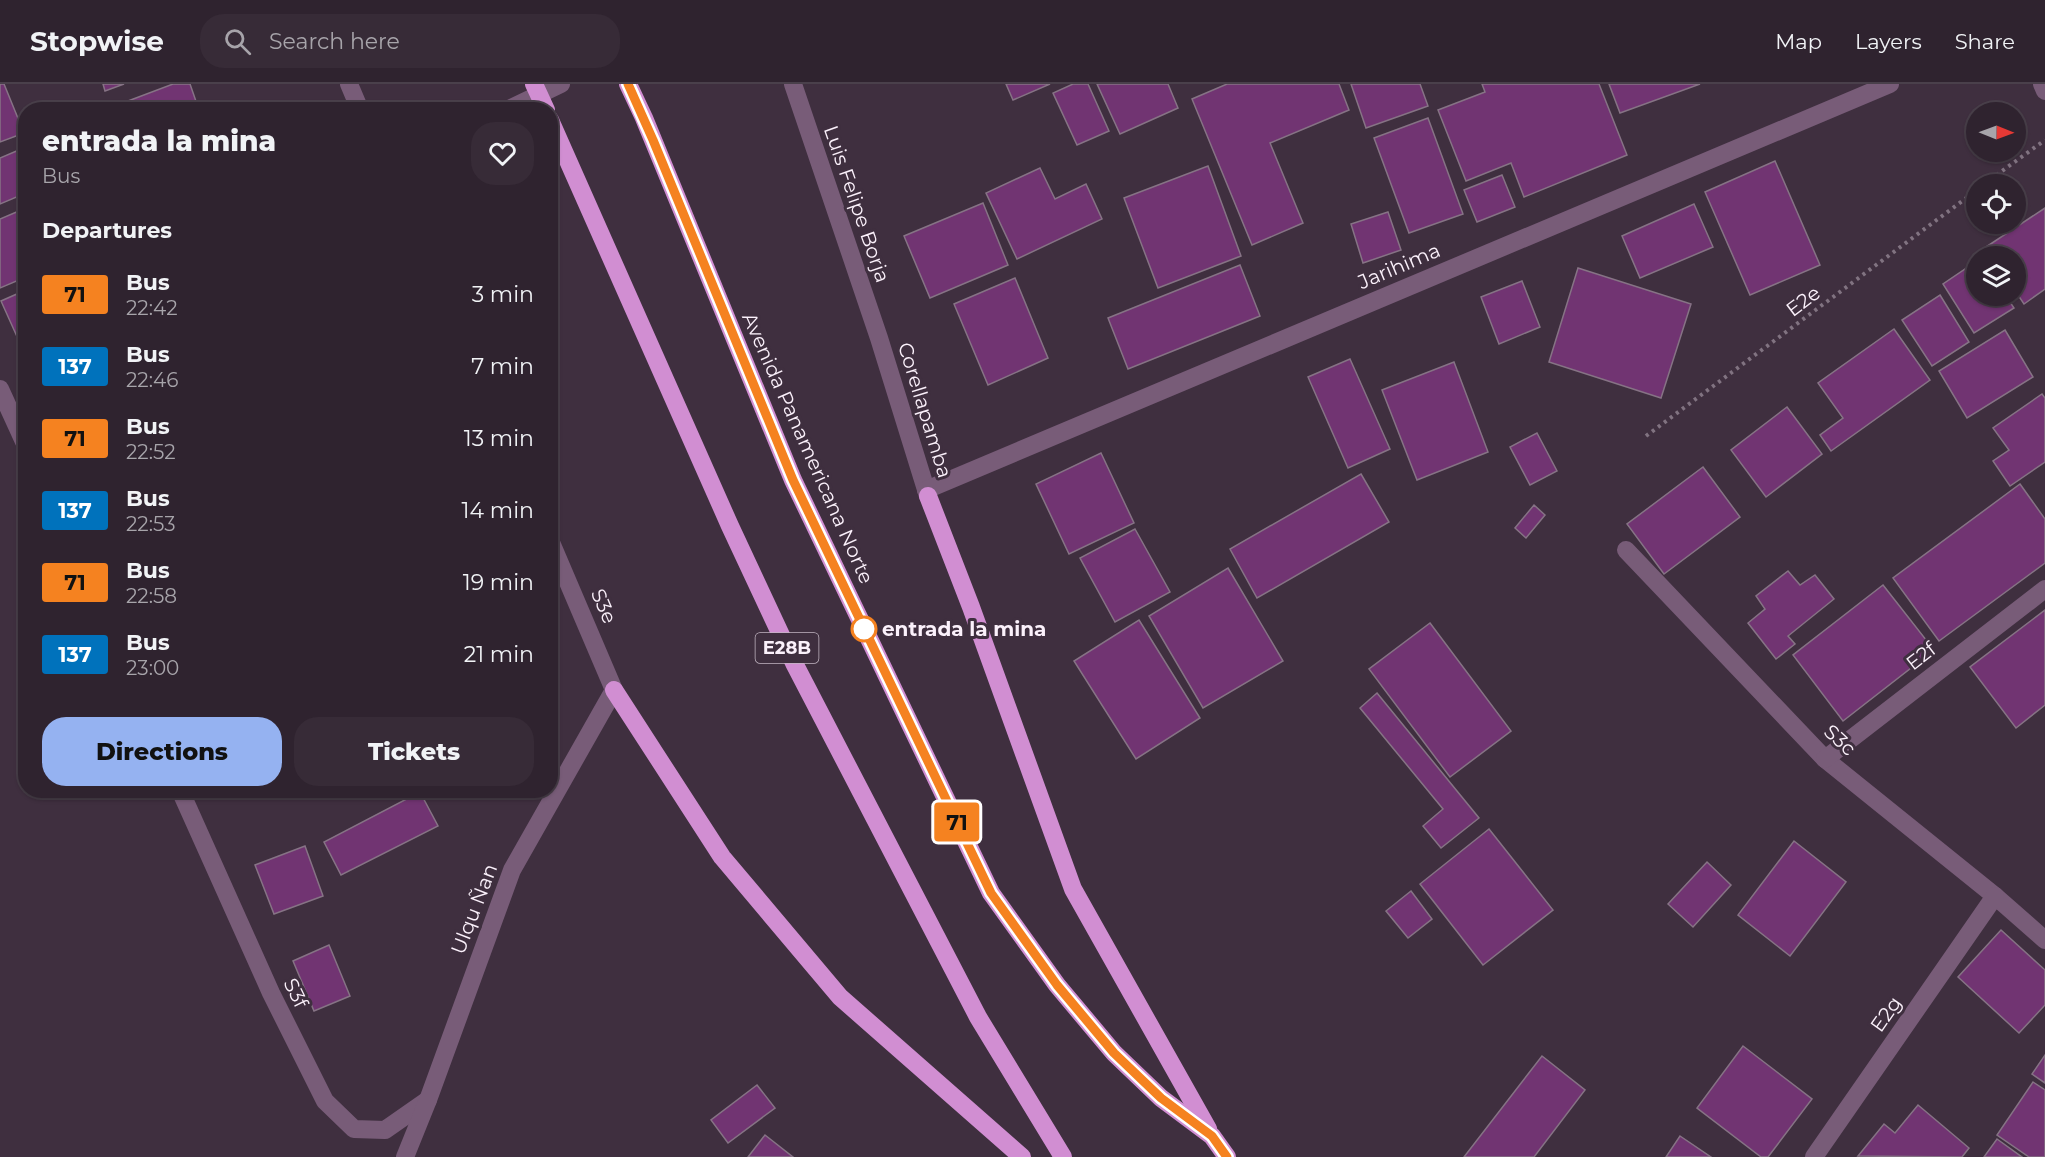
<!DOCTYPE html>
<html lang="en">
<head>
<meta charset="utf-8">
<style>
	body { margin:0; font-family:Montserrat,sans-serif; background:#372b37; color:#f1f3f6; height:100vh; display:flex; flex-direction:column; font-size:22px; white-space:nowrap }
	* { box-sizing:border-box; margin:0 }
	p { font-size:20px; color:#a7a4aa }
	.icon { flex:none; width:33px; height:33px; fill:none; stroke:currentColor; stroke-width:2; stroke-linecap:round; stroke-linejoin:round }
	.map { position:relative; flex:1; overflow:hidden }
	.sheet { position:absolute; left:18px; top:18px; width:540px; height:696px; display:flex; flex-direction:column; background:#2f232f; border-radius:24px; box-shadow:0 2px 4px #0004,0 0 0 2px #4a404b }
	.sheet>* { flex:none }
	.badge { padding:0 12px; border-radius:4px; font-size:21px; line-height:39px }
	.needle { width:39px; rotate:91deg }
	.tools { position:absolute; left:1966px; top:18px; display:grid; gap:12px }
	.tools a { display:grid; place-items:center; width:60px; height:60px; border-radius:50%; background:#2f232f; box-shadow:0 2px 4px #0004,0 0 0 2px #4a404b; font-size:30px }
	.map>.badge { position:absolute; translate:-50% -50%; box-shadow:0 0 0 3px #fff }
	h2 { padding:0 24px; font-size:22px; line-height:54px }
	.round { display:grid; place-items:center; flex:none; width:63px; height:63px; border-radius:24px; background:#372b37 }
	.summary { display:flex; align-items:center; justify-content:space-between; height:102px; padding:0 24px }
	h1 { font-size:28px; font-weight:800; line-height:45px }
	.cta { display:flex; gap:12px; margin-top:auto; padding:12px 24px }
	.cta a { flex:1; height:69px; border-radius:24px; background:#95b2f1; color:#111; font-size:24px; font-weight:800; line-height:69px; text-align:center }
	.cta a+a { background:#372b37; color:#f1f3f6 }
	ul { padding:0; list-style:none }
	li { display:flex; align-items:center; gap:18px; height:72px; padding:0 24px }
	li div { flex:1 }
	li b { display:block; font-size:22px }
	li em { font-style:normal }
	li .badge { min-width:66px; font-weight:700; text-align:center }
	header { display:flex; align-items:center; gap:36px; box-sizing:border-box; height:84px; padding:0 30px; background:#2f232f; border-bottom:2px solid #4a404b }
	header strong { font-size:28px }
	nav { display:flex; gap:33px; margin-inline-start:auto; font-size:21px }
	.search { width:420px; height:54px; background:#372b37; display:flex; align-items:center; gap:15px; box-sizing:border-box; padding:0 21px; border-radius:24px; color:#a7a4aa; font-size:22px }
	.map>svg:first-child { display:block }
	.building { fill:#713472; stroke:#867385; stroke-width:1.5 }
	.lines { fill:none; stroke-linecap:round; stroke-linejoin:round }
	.path { stroke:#817381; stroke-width:4; stroke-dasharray:3 4.5; stroke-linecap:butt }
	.street { stroke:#785c78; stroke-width:18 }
	.highway { stroke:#d18ed2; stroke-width:18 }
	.line-casing { stroke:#fff; stroke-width:14 }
	.line { stroke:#f58220; stroke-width:9 }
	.stop-dot { fill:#fff; stroke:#f58220; stroke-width:3 }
	.labels { text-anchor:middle; stroke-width:6; stroke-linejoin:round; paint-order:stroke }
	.shield { fill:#3f2f3f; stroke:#c3b7c3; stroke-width:1.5 }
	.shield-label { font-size:18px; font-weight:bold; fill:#fbf1fb }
	.street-label { font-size:20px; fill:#fbf1fb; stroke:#3f2f3f }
	.stop-label { font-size:20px; font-weight:bold; fill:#fbf1fb; stroke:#3f2f3f; text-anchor:start }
</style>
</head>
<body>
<header>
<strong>Stopwise</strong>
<div class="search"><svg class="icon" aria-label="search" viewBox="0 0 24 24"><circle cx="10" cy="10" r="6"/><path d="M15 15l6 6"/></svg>Search here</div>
<nav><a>Map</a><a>Layers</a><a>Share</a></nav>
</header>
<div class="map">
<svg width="2045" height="1073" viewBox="0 0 2045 1073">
	<rect width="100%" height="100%" fill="#3f2f3f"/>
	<g class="building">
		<path d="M0 0H4L24 49 0 58Z"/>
		<path d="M103 0H124L105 7Z"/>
		<path d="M173 0H190L199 26H131L128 17Z"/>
		<path d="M1006 0H1050L1013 16Z"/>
		<path d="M1073 0H1088L1109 47 1077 61 1053 9Z"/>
		<path d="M1097 0H1168L1178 24 1120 50Z"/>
		<path d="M1227 0H1339L1349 26 1270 59 1303 139 1252 161 1192 15Z"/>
		<path d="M1351 0H1420L1428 22 1366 44Z"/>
		<path d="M1482 0H1599L1627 71 1524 113 1511 79 1466 97 1438 26 1485 8Z"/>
		<path d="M1609 0H1700L1620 29Z"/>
		<path d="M1428 34 1463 130 1409 149 1374 54Z"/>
		<path d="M26 63V109L0 120V74Z"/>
		<path d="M1775 77 1820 181 1750 211 1705 108Z"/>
		<path d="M1208 82 1241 172 1158 204 1124 114Z"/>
		<path d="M1040 84 1055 115 1086 100 1102 135 1017 175 986 109Z"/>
		<path d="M1502 91 1515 123 1477 138 1464 106Z"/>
		<path d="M983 119 1008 181 930 214 904 152Z"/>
		<path d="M1694 120 1713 163 1640 194 1622 152Z"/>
		<path d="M26 124V193L0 204V135Z"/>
		<path d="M2045 124V205L2024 220 2016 208V172H1993L1986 163Z"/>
		<path d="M1388 128 1401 166 1363 179 1351 140Z"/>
		<path d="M1977 177V212H2006L2014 224 1974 249 1943 200Z"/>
		<path d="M1240 181 1260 232 1128 285 1108 234Z"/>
		<path d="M1578 184 1691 220 1661 314 1549 278Z"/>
		<path d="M1015 194 1048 274 988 301 954 220Z"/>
		<path d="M1522 197 1540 243 1499 260 1481 213Z"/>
		<path d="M26 206V264L23 266 1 217Z"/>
		<path d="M1940 211 1969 258 1932 282 1902 236Z"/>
		<path d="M1894 245 1930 296 1831 367 1820 351 1843 334 1818 299Z"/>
		<path d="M2005 246 2033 293 1967 334 1939 287Z"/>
		<path d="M1350 275 1390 365 1348 384 1308 293Z"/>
		<path d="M1454 278 1488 368 1417 396 1382 306Z"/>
		<path d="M2042 310 2045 314V378L2010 402 1993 377 2009 366 1993 344Z"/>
		<path d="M1787 323 1822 370 1766 413 1731 366Z"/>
		<path d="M1537 349 1557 387 1530 401 1510 363Z"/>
		<path d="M1101 369 1134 439 1069 470 1036 400Z"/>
		<path d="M1703 383 1740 433 1664 490 1627 440Z"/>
		<path d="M1361 390 1389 438 1257 514 1230 465Z"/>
		<path d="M2020 400 2045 435V479L1939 557 1893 494Z"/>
		<path d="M1534 421 1545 431 1526 454 1515 444Z"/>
		<path d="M1135 445 1170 508 1115 538 1080 474Z"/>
		<path d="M1228 484 1283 577 1203 624 1149 532Z"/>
		<path d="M1788 487 1800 501 1815 491 1834 515 1788 552 1795 560 1776 575 1748 539 1765 525 1756 512Z"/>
		<path d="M1883 501 1934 566 1843 637 1793 571Z"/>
		<path d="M2045 526V621L2016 644 1970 583Z"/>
		<path d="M1139 536 1200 634 1136 675 1074 577Z"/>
		<path d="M1430 539 1511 647 1450 693 1369 585Z"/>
		<path d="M1377 609 1479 734 1441 764 1423 742 1443 725 1360 624Z"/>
		<path d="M352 706H371L355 713Z"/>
		<path d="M420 708 438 742 341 791 324 758Z"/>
		<path d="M1489 745 1553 826 1483 881 1420 800Z"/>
		<path d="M1794 757 1846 798 1790 872 1738 831Z"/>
		<path d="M305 762 323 812 274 830 255 781Z"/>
		<path d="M1707 778 1731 801 1693 843 1668 820Z"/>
		<path d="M1411 807 1432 835 1408 854 1386 827Z"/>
		<path d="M2001 846 2045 886V921L2019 949 1958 893Z"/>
		<path d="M329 861 350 912 314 927 293 877Z"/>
		<path d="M1743 962 1812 1015 1768 1073H1761L1697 1024Z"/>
		<path d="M2045 971V999L2032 990Z"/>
		<path d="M1542 972 1585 1006 1534 1073H1464Z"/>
		<path d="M2033 998 2045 1006V1073H2029L1997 1051Z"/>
		<path d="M757 1001 775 1024 728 1059 711 1036Z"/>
		<path d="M1918 1021 1969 1064 1962 1073 1858 1072 1884 1040 1895 1049Z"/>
		<path d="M765 1051 793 1073H748Z"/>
		<path d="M1680 1052 1711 1073H1666Z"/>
		<path d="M1997 1055 2022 1073H1984Z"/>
	</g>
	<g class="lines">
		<g class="path">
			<path d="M1984 100 2045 56"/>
			<path d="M1646 352 1977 106"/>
		</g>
		<g class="street">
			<path d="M349 0 360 26"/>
			<path d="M793 0 879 254 928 412"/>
			<path d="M2042 0 2045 7"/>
			<path d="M507 26 561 0"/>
			<path d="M0 305 26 362"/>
			<path d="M926 406 1890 0"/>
			<path d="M1626 466 1825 675 1995 812 2045 856"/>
			<path d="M1825 675 2045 505"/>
			<path d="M180 706 271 909 325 1017 354 1045 385 1046 428 1016"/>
			<path d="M405 1073 428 1016 512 786 614 606 550 456"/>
			<path d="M1814 1073 1995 812"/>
		</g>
		<g class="highway">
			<path d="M534 0 546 26"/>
			<path d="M628 0 644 34 793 396 991 809 1057 901 1114 969 1161 1014 1212 1052 1227 1073"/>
			<path d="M550 36 730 442 794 579 978 933 1063 1073"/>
			<path d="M928 412 971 523 1073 805 1208 1045"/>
			<path d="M614 606 722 773 840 913 1022 1073"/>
		</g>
	</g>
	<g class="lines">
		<defs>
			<path id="line" d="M628 0 653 56 793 396 991 809 1057 901 1114 969 1161 1014 1212 1052 1227 1073"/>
		</defs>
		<use href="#line" class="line-casing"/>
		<use href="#line" class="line"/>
	</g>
	<circle class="stop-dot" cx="864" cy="545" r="12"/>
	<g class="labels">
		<rect class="shield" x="755.5" y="549" width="63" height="30" rx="4.5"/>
		<g class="shield-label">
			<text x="787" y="570">E28B</text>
		</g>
		<g class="street-label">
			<text transform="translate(857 120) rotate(71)" y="7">Luis Felipe Borja</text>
			<text transform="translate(1399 182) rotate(-23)" y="7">Jarihima</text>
			<text transform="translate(1803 217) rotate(-37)" y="7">E2e</text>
			<text transform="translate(925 326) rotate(73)" y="7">Corellapamba</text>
			<text transform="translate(808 364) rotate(66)" y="7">Avenida Panamericana Norte</text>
			<text transform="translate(604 522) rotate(67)" y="7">S3e</text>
			<text transform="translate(1921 572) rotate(-38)" y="7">E2f</text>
			<text transform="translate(1840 656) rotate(43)" y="7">S3c</text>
			<text transform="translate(474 825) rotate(-69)" y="7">Ulqu Ñan</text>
			<text transform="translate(296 909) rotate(64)" y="7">S3f</text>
			<text transform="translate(1886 930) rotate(-55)" y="7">E2g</text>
		</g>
		<g class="stop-label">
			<text x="882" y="552">entrada la mina</text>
		</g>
	</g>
</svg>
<div class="tools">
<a><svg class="needle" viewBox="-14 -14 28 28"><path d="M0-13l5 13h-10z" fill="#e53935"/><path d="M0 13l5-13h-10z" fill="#a7a4aa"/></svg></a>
<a><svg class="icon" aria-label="locate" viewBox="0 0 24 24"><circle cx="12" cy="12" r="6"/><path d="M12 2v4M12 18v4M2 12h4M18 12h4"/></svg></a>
<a><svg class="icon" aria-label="layers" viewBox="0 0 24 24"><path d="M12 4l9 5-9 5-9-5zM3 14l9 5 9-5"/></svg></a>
</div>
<b class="badge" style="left:957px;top:738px;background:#f58220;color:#111">71</b>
<section class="sheet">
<div class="summary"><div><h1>entrada la mina</h1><p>Bus</p></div><a class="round"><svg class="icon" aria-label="heart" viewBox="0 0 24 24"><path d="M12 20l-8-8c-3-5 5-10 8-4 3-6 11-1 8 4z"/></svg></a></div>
<h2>Departures</h2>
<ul>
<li><span class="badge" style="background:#f58220;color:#111">71</span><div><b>Bus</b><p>22:42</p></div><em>3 min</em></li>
<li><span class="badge" style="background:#0072bc;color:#fff">137</span><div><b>Bus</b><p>22:46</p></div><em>7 min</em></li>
<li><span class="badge" style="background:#f58220;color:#111">71</span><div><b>Bus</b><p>22:52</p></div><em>13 min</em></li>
<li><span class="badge" style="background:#0072bc;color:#fff">137</span><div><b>Bus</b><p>22:53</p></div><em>14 min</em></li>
<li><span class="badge" style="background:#f58220;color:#111">71</span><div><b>Bus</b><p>22:58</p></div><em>19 min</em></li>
<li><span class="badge" style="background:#0072bc;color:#fff">137</span><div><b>Bus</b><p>23:00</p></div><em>21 min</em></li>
</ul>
<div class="cta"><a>Directions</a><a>Tickets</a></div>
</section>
</div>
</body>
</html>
